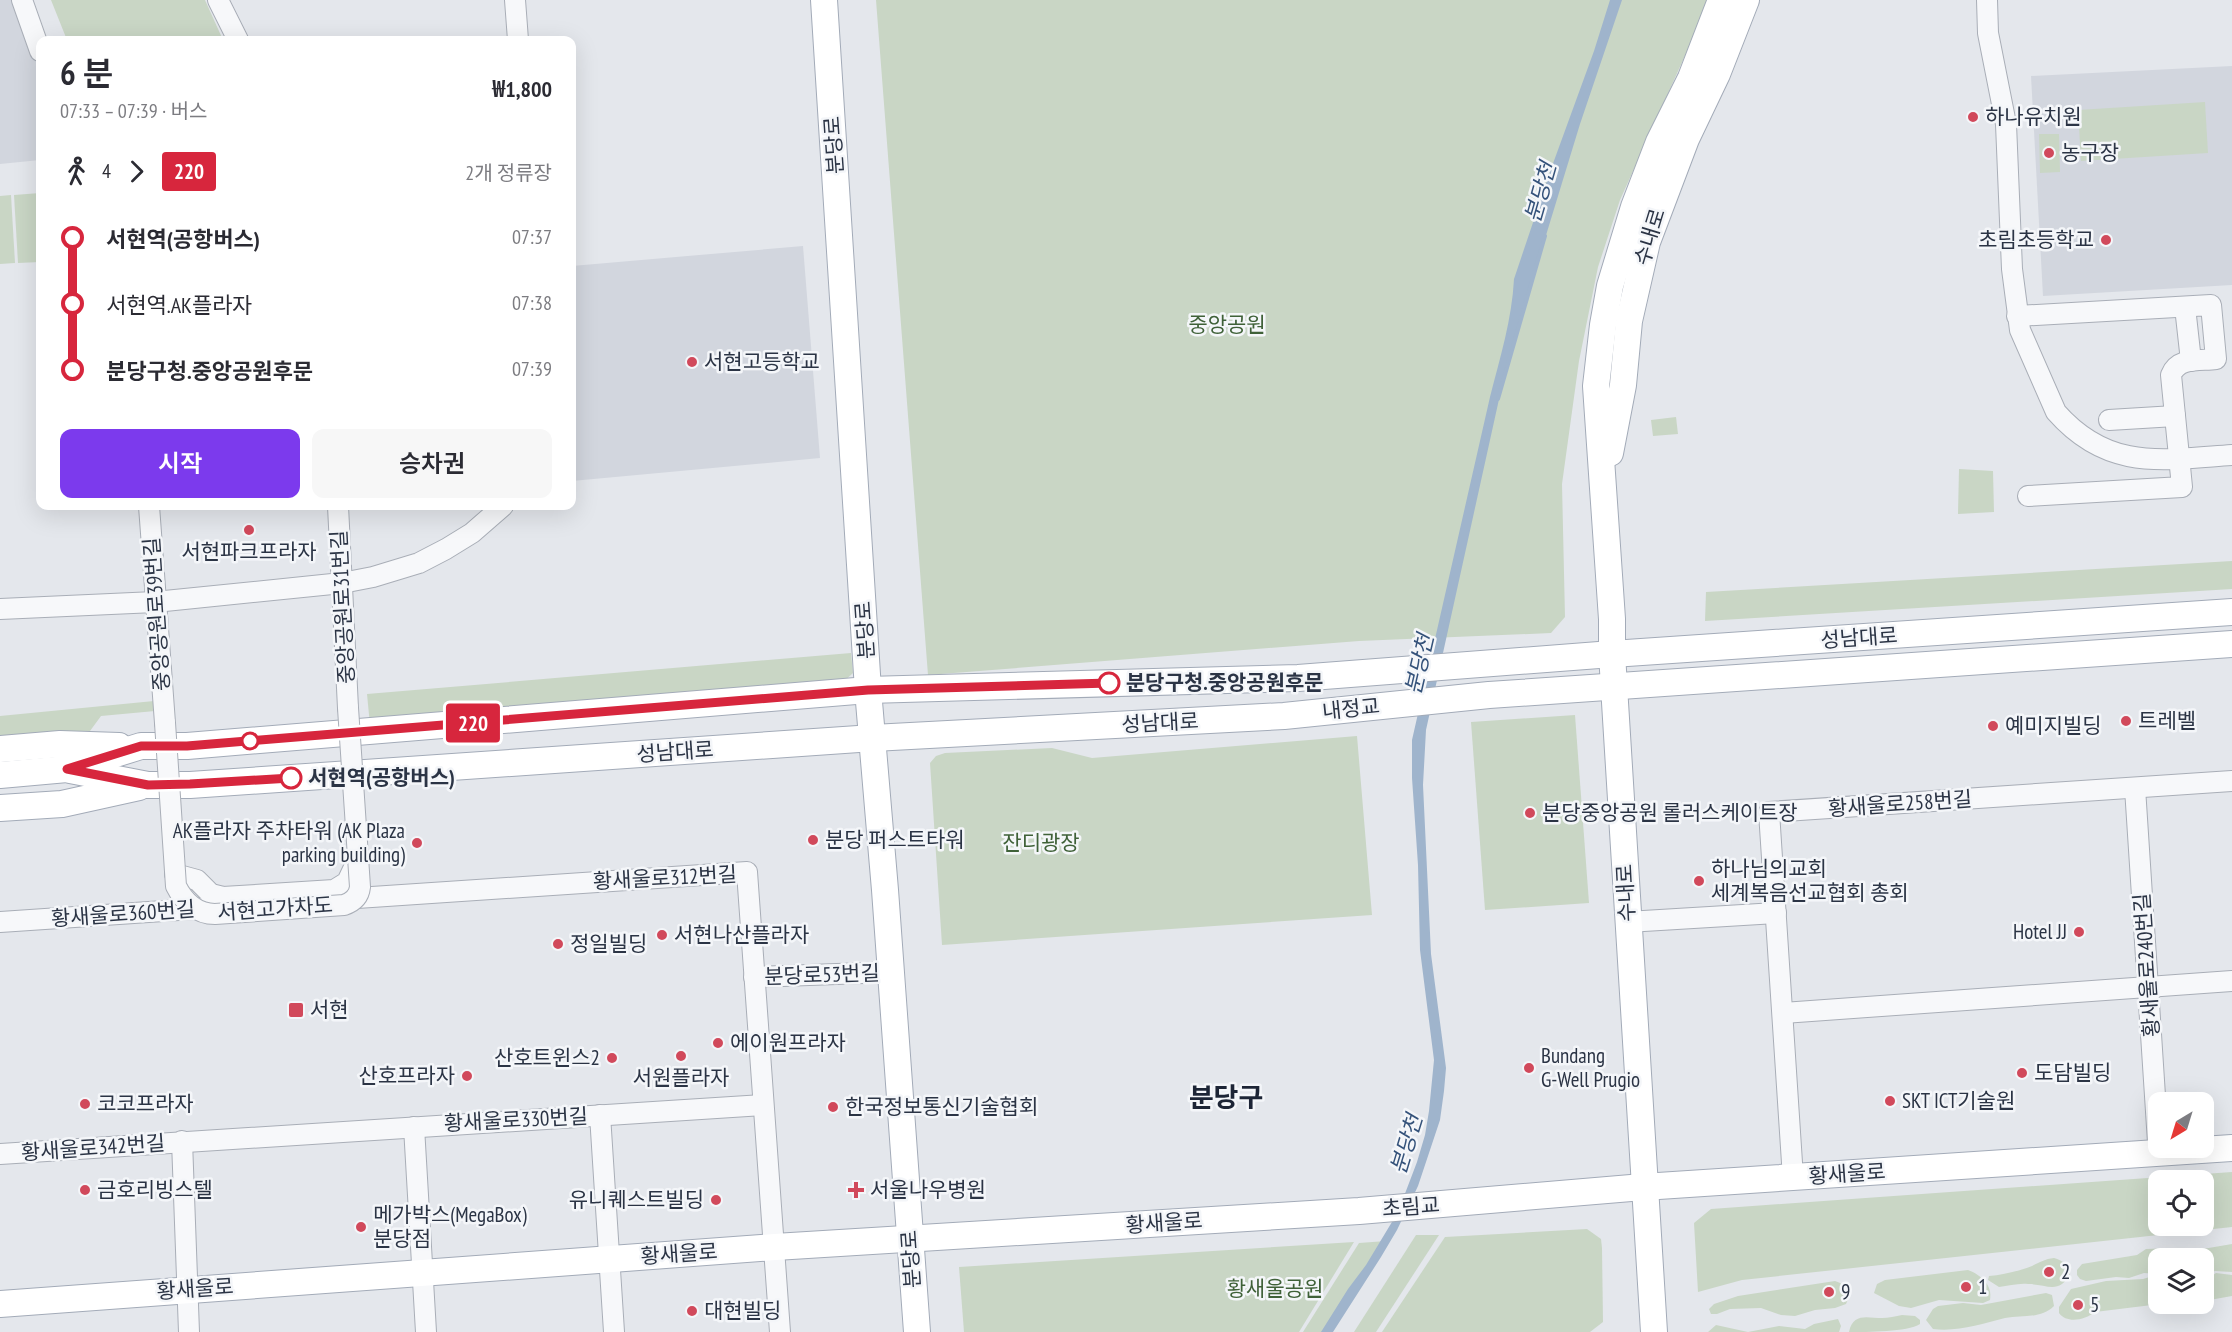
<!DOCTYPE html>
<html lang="ko">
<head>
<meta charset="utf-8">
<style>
	body { margin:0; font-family:"PT Sans Narrow","Noto Sans KR",sans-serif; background:#f7f7f7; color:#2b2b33; height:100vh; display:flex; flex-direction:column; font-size:22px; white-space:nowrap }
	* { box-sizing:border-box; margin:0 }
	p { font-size:20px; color:#7c7c81 }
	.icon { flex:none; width:33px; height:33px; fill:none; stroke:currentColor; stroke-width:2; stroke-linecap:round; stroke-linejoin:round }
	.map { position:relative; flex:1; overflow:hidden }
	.panel { position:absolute; left:36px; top:36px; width:540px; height:474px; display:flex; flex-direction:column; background:#fff; border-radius:12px; box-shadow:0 6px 24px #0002 }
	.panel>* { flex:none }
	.badge { padding:0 12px; border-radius:4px; font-size:21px; line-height:39px }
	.needle { width:39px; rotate:218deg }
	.tools { position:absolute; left:2148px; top:1092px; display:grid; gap:12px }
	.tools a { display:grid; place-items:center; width:66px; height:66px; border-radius:12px; background:#fff; box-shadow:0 6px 24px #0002; font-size:30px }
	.map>.badge { position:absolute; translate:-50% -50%; box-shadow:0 0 0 3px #fff }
	.legs { display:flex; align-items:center; gap:9px; height:66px; padding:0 24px; font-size:20px }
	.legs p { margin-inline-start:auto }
	.head { display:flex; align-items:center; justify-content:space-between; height:102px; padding:0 24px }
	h1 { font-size:33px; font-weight:600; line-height:45px }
	.primary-button { display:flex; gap:12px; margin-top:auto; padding:12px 24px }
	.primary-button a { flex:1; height:69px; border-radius:12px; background:#7c3aed; color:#fff; font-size:24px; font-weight:600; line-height:69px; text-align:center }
	.primary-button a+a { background:#f7f7f7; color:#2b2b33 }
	ul { padding:0 24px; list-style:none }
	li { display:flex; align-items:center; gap:21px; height:66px; font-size:22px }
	li i { display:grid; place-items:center; width:9px; height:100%; margin:0 8px; background:currentColor }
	li i::after { content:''; width:15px; height:15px; margin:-8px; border:4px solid; border-radius:50%; background:#fff }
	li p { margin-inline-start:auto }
	li:first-child i { background:linear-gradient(#0000 50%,currentColor 0) }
	li:last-child i { background:linear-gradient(currentColor 50%,#0000 0) }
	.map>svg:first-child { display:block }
	.built { fill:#d2d6de }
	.green { fill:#c9d6c5; fill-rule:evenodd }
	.water { fill:#9fb4cc }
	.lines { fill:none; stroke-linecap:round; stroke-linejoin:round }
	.stream { stroke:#9fb4cc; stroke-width:4 }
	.minor-casing { stroke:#a9aeb7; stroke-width:22 }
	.major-casing { stroke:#a3abb8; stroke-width:28 }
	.minor { stroke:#f7f8fa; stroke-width:20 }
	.major { stroke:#fff; stroke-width:26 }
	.minor-bridge-casing { stroke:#a9aeb7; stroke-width:22; stroke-linecap:butt }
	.minor-bridge { stroke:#f7f8fa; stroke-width:20 }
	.line-1-casing { stroke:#fff; stroke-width:14 }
	.line-1 { stroke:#d7263d; stroke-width:9 }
	.poi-dot { fill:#d1495b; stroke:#f4f6f9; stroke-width:2 }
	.stop-1-dot { fill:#fff; stroke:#d7263d; stroke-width:3 }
	.labels { text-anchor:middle; stroke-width:5; stroke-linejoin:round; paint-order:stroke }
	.poi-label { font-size:21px; fill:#2b3445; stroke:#f4f6f9; text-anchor:start }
	.street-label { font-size:21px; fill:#2b3445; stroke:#f4f6f9 }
	.park-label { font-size:21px; fill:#3f6138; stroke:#f4f6f9 }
	.stop-label { font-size:21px; font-weight:bold; fill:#2b3445; stroke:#f4f6f9; text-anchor:start }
	.water-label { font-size:22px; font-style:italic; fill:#34527a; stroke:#f4f6f9 }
	.district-label { font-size:27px; font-weight:bold; fill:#1d2536; stroke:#f4f6f9 }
</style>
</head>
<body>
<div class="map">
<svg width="2232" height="1332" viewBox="0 0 2232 1332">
	<rect width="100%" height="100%" fill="#e4e7ec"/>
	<g class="built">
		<path d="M0 0H15L40 57V160L0 164Z"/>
		<path d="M2232 66V285L2043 296 2031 76Z"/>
		<path d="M803 246 820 458 572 481V266Z"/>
	</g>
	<g class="green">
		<path d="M51 0H205L223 40H67Z"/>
		<path d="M876 0H1710L1620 200 1598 267 1579 361 1562 484 1565 617 1551 633 1359 641 928 675Z"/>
		<path d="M2205 102 2208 153 2081 161 2078 110Z"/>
		<path d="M2039 134H2059L2060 172 2040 173Z"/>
		<path d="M40 193V262L18 263 14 195Z"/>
		<path d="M11 195 15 263 0 264V196Z"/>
		<path d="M1676 417 1678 434 1653 436 1651 420Z"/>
		<path d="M1959 469 1993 471 1994 512 1958 514Z"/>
		<path d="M2232 561V589L1705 621 1706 592Z"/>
		<path d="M851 653 853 673 839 686 370 725 367 694Z"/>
		<path d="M154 701 155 711 101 716 90 731 0 739V716Z"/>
		<path d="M1575 715 1589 903 1485 910 1471 722Z"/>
		<path d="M1357 736 1372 915 942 945 930 763 936 756 945 753 1052 748 1092 758Z"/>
		<path d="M2232 1172V1227L1742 1280 1698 1292 1694 1223 1711 1209ZM2158 1180H2204V1226H2158Z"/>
		<path d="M1587 1229 1601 1239 1602 1248 1603 1322 1590 1332H1382L1445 1237Z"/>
		<path d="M1416 1235H1439L1376 1332H1354Z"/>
		<path d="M1386 1241 1328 1332H1303L1359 1243Z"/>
		<path d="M1354 1242 1299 1332H964L959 1267Z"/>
		<path d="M2232 1244V1272L2215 1271 2204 1275V1258H2158V1274L2144 1273 2129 1278 2116 1277 2086 1281 2080 1279 2077 1275V1270L2082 1264 2137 1255 2146 1249 2175 1248 2197 1250Z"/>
		<path d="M2054 1258C2064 1261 2067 1264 2070 1274 2059 1295 2047 1284 2028 1284 2018 1283 2009 1286 1999 1287L1988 1280 1989 1276C2003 1275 2019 1271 2032 1266 2040 1262 2045 1259 2054 1258Z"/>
		<path d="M1968 1270C1981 1275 1993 1285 1990 1300L1983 1303 1939 1300 1911 1308 1899 1306 1874 1293 1877 1284 1885 1280Z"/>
		<path d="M2216 1273 2232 1275V1296L2204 1301V1281Z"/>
		<path d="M2153 1276H2158V1304H2160L2095 1312C2085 1320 2067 1324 2059 1313V1307L2071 1289 2106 1281 2143 1279Z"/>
		<path d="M1835 1281C1849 1286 1852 1291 1846 1304L1835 1308 1815 1310 1795 1316 1781 1315 1761 1308 1730 1309 1717 1314H1711L1709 1309 1714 1304 1738 1296Z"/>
		<path d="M2046 1293 2052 1295 2054 1306C2041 1319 2022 1315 2005 1318 1981 1324 1958 1332 1933 1329L1926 1320 1933 1309 1938 1306 1963 1303 1981 1305Z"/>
		<path d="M1902 1315 1915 1316 1920 1320V1324C1907 1332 1868 1332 1849 1332 1853 1312 1868 1318 1882 1318 1888 1318 1896 1316 1902 1315Z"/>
		<path d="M1838 1319 1841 1326 1839 1332H1708L1716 1325 1748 1332 1779 1326 1805 1329 1814 1324Z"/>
	</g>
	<path class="water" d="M1610 0H1622L1580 124 1507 363 1426 730 1423 785 1431 954 1446 1068 1444 1091 1440 1120 1418 1186 1397 1230 1381 1257 1333 1332H1321L1348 1289 1366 1265 1398 1212 1417 1162 1425 1135 1429 1111 1434 1060 1420 950 1418 865 1412 778V740L1490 397C1500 358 1512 319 1514 279L1551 169 1594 51Z"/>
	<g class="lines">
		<path class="stream" d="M1498 399 1545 236"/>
		<defs>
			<g id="minor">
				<path d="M22 0 40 51"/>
				<path d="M218 0 238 40"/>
				<path d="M515 0 518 40"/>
				<path d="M1987 0 1988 33 2006 124 2012 269 2020 330 2056 412C2108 471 2161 460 2232 455"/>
				<path d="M2185 307 2191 361"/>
				<path d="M2017 316 2211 305 2216 359C2199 361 2178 357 2171 375L2182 487 2028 496"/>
				<path d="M2109 420 2175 416"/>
				<path d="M149 506 165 723"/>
				<path d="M338 506 348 708"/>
				<path d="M0 609 155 602 342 583 373 577 419 563 446 549 472 533 503 506"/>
				<path d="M2135 788 2158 1142"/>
				<path d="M175 874 197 880 211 894 223 897 334 890 347 882 358 859"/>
				<path d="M342 899 747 872 780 1332"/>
				<path d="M0 922 208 908"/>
				<path d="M1627 922 1776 913"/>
				<path d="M754 977 891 972"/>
				<path d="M1783 1013 2232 981"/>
				<path d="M600 1115 614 1332"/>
				<path d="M414 1127 426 1332"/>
				<path d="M182 1141 189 1332"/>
				<path d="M0 1154 763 1105"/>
				<path d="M1793 1178 1769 812 2232 781"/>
			</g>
			<g id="major">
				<path d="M824 0 868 690 885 890 917 1332"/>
				<path d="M1610 453 1623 385 1629 321 1647 242 1686 139 1717 74 1746 0"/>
				<path d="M0 749 60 744 119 746"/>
				<path d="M70 770 148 785H190L873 738 1284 716 1489 695 2232 644"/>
				<path d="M0 775 67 769 141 746H187L868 690 1298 678 1612 654 2232 612"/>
				<path d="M0 808 62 804 139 787"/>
				<path d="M0 1304 775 1247 1359 1211 1643 1187 2232 1148"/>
				<path d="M1654 1332 1612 654V619L1596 386 1603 325 1610 286 1634 207 1659 142 1691 78 1721 0"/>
			</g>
		</defs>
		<use href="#minor" class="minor-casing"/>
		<use href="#major" class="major-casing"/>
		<use href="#minor" class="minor"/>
		<use href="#major" class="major"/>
		<defs>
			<path id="minor-bridge" d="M165 723 176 886C184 902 197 914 215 914L344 905C353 902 359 896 360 887L348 708"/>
		</defs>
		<use href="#minor-bridge" class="minor-bridge-casing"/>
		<use href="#minor-bridge" class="minor-bridge"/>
	</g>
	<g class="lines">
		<defs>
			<path id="line-1" d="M291 778 190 784 148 785 67 769 141 746H187L868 690 1109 683"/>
		</defs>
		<use href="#line-1" class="line-1-casing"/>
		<use href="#line-1" class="line-1"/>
	</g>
	<g class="poi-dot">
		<circle cx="1973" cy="117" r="6"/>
		<circle cx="2049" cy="153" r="6"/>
		<circle cx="2106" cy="240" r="6"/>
		<circle cx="692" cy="362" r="6"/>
		<circle cx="249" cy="530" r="6"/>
		<circle cx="2126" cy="721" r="6"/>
		<circle cx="1993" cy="726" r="6"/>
		<circle cx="1530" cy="813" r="6"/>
		<circle cx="813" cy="840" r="6"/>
		<circle cx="417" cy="843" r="6"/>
		<circle cx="1699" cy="881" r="6"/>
		<circle cx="2079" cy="932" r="6"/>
		<circle cx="662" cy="935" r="6"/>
		<circle cx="558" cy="944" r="6"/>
		<rect x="288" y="1002" width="16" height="16" rx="3"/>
		<circle cx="718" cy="1043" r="6"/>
		<circle cx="681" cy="1056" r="6"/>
		<circle cx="612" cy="1058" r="6"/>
		<circle cx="1529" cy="1068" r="6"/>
		<circle cx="2022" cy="1073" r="6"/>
		<circle cx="467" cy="1076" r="6"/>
		<circle cx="1890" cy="1101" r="6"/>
		<circle cx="85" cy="1104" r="6"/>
		<circle cx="833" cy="1107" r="6"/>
		<circle cx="85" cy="1190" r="6"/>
		<path d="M853 1181h6v6h6v6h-6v6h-6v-6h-6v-6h6z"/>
		<circle cx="716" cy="1200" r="6"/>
		<circle cx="361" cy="1227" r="6"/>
		<circle cx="2049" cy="1272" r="6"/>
		<circle cx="1966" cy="1287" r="6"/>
		<circle cx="1829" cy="1292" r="6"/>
		<circle cx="2078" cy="1305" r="6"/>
		<circle cx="692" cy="1311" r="6"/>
	</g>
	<g class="stop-1-dot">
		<circle cx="1109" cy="683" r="10"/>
		<circle cx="250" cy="741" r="8"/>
		<circle cx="291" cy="778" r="10"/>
	</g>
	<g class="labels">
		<g class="poi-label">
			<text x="1985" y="124">하나유치원</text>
			<text x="2061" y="160">농구장</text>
			<text x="2094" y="247" text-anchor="end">초림초등학교</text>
			<text x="704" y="369">서현고등학교</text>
			<text x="249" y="559" text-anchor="middle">서현파크프라자</text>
			<text x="2138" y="728">트레벨</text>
			<text x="2005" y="733">예미지빌딩</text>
			<text x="1542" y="820">분당중앙공원 롤러스케이트장</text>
			<text x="405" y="838" text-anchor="end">AK플라자 주차타워 (AK Plaza<tspan x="405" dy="24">parking building)</tspan></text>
			<text x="825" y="847">분당 퍼스트타워</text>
			<text x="1711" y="876">하나님의교회<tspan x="1711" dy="24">세계복음선교협회 총회</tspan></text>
			<text x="2067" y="939" text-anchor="end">Hotel JJ</text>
			<text x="674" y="942">서현나산플라자</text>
			<text x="570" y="951">정일빌딩</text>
			<text x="310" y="1017">서현</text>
			<text x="730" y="1050">에이원프라자</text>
			<text x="1541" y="1063">Bundang<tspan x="1541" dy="24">G-Well Prugio</tspan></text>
			<text x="600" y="1065" text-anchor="end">산호트윈스2</text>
			<text x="2034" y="1080">도담빌딩</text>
			<text x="455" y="1083" text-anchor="end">산호프라자</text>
			<text x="681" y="1085" text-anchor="middle">서원플라자</text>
			<text x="1902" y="1108">SKT ICT기술원</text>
			<text x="97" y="1111">코코프라자</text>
			<text x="845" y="1114">한국정보통신기술협회</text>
			<text x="97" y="1197">금호리빙스텔</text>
			<text x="870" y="1197">서울나우병원</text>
			<text x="704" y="1207" text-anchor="end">유니퀘스트빌딩</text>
			<text x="373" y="1222">메가박스(MegaBox)<tspan x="373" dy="24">분당점</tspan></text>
			<text x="2061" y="1279">2</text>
			<text x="1978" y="1294">1</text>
			<text x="1841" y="1299">9</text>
			<text x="2090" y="1312">5</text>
			<text x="704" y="1318">대현빌딩</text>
		</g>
		<g class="street-label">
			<text transform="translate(834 145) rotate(-94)" y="7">분당로</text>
			<text transform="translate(1650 237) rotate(-73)" y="7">수내로</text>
			<text transform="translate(343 607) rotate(-93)" y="7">중앙공원로31번길</text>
			<text transform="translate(157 614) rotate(-94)" y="7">중앙공원로39번길</text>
			<text transform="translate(865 630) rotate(-94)" y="7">분당로</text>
			<text transform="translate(1859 638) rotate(-4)" y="7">성남대로</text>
			<text transform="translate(1351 709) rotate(-6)" y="7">내정교</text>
			<text transform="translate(1160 723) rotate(-3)" y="7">성남대로</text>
			<text transform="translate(675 752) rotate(-4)" y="7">성남대로</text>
			<text transform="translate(1900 804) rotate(-4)" y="7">황새울로258번길</text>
			<text transform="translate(665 878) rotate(-3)" y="7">황새울로312번길</text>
			<text transform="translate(1626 893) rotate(-93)" y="7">수내로</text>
			<text transform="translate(275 909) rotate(-4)" y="7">서현고가차도</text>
			<text transform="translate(123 914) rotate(-4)" y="7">황새울로360번길</text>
			<text transform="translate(2147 965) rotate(-94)" y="7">황새울로240번길</text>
			<text transform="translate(822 975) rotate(-2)" y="7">분당로53번길</text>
			<text transform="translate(516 1120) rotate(-3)" y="7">황새울로330번길</text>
			<text transform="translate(93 1148) rotate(-4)" y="7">황새울로342번길</text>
			<text transform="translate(1847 1174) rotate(-4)" y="7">황새울로</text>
			<text transform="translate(1411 1207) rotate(-4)" y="7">초림교</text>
			<text transform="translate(1164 1223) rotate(-4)" y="7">황새울로</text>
			<text transform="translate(679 1254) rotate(-4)" y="7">황새울로</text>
			<text transform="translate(911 1259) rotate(-94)" y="7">분당로</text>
			<text transform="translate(195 1289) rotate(-4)" y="7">황새울로</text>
		</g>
		<g class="park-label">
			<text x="1227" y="332">중앙공원</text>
			<text x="1041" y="850">잔디광장</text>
			<text x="1275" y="1296">황새울공원</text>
		</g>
		<g class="stop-label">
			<text x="1126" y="690">분당구청.중앙공원후문</text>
			<text x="308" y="785">서현역(공항버스)</text>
		</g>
		<g class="water-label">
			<text transform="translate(1540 192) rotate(-74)" y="8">분당천</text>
			<text transform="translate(1419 664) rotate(-77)" y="8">분당천</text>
			<text transform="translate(1406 1144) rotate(-73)" y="8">분당천</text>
		</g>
		<g class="district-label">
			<text x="1226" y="1107">분당구</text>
		</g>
	</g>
</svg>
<div class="tools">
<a><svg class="needle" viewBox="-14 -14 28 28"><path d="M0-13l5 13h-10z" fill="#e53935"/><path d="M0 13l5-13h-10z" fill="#7c7c81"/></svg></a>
<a><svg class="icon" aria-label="locate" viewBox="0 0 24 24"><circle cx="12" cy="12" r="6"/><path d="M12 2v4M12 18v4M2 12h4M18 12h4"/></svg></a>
<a><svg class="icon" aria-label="layers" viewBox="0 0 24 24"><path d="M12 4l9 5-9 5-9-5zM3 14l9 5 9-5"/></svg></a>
</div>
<b class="badge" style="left:473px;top:723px;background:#d7263d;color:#fff">220</b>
<section class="panel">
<div class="head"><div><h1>6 분</h1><p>07:33 – 07:39 · 버스</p></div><b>₩1,800</b></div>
<div class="legs"><svg class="icon" aria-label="walk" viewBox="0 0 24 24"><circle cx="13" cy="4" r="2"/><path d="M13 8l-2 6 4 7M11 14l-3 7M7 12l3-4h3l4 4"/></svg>4<svg class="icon" aria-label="forward" viewBox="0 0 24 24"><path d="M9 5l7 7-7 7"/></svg><b class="badge" style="background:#d7263d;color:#fff">220</b><p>2개 정류장</p></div>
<ul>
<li><i style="color:#d7263d"></i><b>서현역(공항버스)</b><p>07:37</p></li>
<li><i style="color:#d7263d"></i><span>서현역.AK플라자</span><p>07:38</p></li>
<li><i style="color:#d7263d"></i><b>분당구청.중앙공원후문</b><p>07:39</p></li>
</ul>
<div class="primary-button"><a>시작</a><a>승차권</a></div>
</section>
</div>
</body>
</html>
